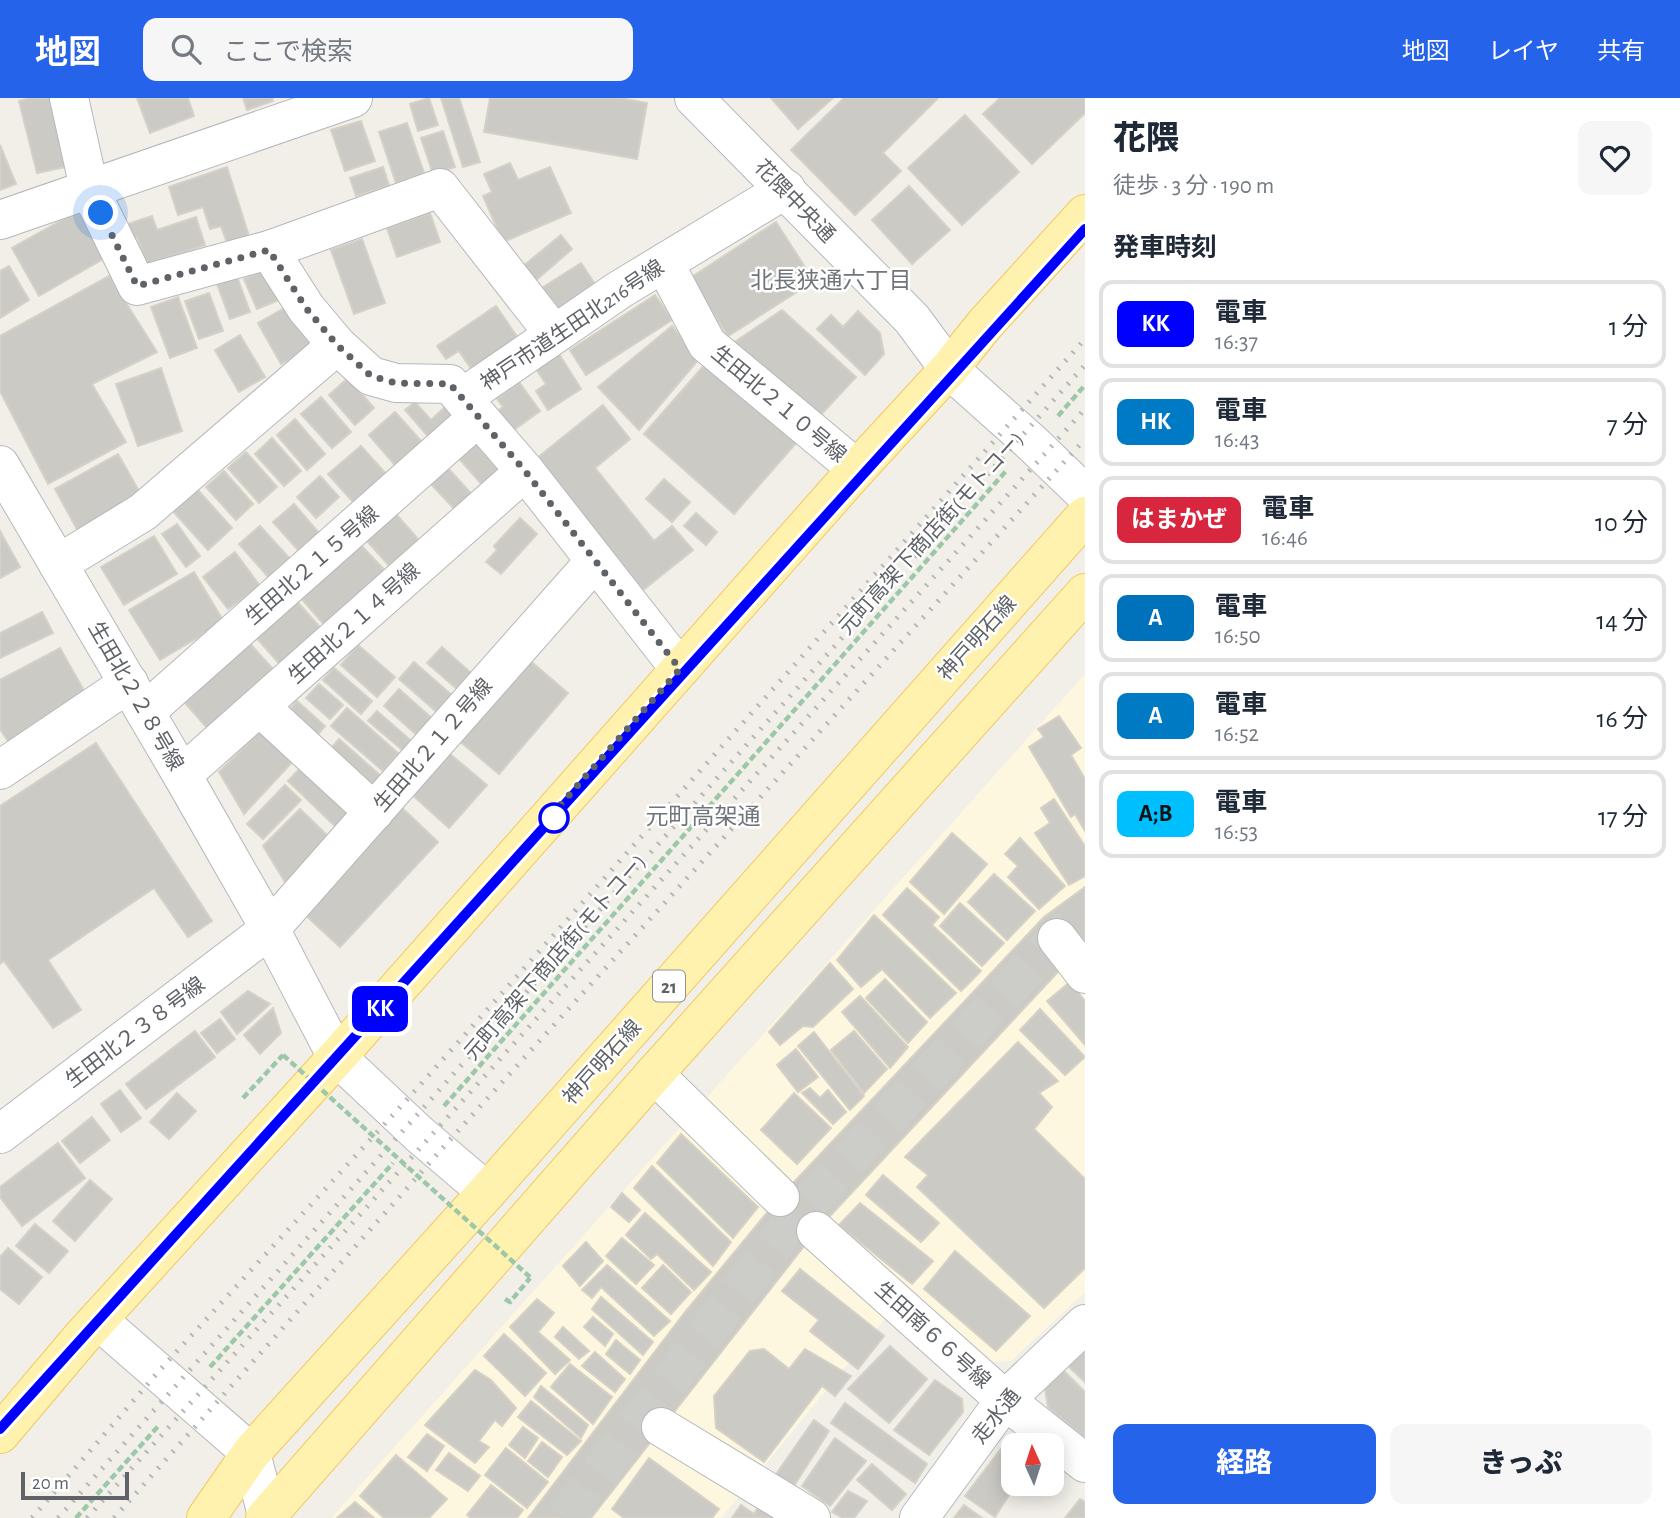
<!DOCTYPE html>
<html lang="ja">
<head>
<meta charset="utf-8">
<style>
	body { margin:0; font-family:"Alegreya Sans","Noto Sans JP",sans-serif; background:#f6f6f7; color:#1f2937; height:100vh; display:flex; flex-direction:column; font-size:26px; white-space:nowrap }
	* { box-sizing:border-box; margin:0 }
	p { font-size:23px; color:#747a83 }
	.icon { flex:none; width:38px; height:38px; fill:none; stroke:currentColor; stroke-width:2; stroke-linecap:round; stroke-linejoin:round }
	.map { position:relative; flex:1; overflow:hidden }
	.panel { display:flex; flex-direction:column; background:#fff; width:595px }
	.panel>* { flex:none }
	.badge { padding:0 14px; border-radius:10px; font-size:24px; line-height:46px }
	.needle { width:46px; rotate:357deg }
	.buttons { position:absolute; left:1001px; top:1335px; display:grid; gap:14px }
	.buttons a { display:grid; place-items:center; width:63px; height:63px; border-radius:14px; background:#fff; box-shadow:0 4px 18px #0003; font-size:35px }
	.scale { position:absolute; left:21px; bottom:18px; width:108px; box-sizing:border-box; padding-left:7px; border:4px solid #5f6368; border-top:0; font-size:19px; line-height:24px; white-space:nowrap; color:#5f6368; -webkit-text-stroke:5px #fff; paint-order:stroke }
	.you { position:absolute; width:35px; height:35px; margin:-18px; border:5px solid #fff; border-radius:50%; background:#1a73e8; box-shadow:0 0 0 10px #1a73e833 }
	.map>.badge { position:absolute; translate:-50% -50%; box-shadow:0 0 0 4px #fff }
	h2 { padding:0 28px; font-size:26px; line-height:63px }
	.round { display:grid; place-items:center; flex:none; width:74px; height:74px; border-radius:14px; background:#f6f6f7 }
	.summary { display:flex; align-items:center; justify-content:space-between; height:119px; padding:0 28px }
	h1 { font-size:33px; font-weight:800; line-height:52px }
	.primary-button { display:flex; gap:14px; margin-top:auto; padding:14px 28px }
	.primary-button a { flex:1; height:80px; border-radius:14px; background:#2563eb; color:#fff; font-size:28px; font-weight:800; line-height:80px; text-align:center }
	.primary-button a+a { background:#f6f6f7; color:#1f2937 }
	ul { padding:0; list-style:none }
	li { display:flex; align-items:center; gap:21px; height:88px; margin:0 14px 10px; padding:0 14px; border:4px solid #e0e1e3; border-radius:14px }
	li div { flex:1 }
	li b { display:block; font-size:26px }
	li em { font-style:normal }
	li .badge { min-width:77px; font-weight:700; text-align:center }
	header { display:flex; align-items:center; gap:42px; box-sizing:border-box; height:98px; padding:0 35px; background:#2563eb; color:#fff }
	header strong { font-size:33px }
	nav { display:flex; gap:38px; margin-inline-start:auto; font-size:24px }
	.search { width:490px; height:63px; background:#f6f6f7; display:flex; align-items:center; gap:18px; box-sizing:border-box; padding:0 24px; border-radius:14px; color:#747a83; font-size:26px }
	main { display:flex; flex:1; min-height:0 }
	.map>svg:first-child { display:block }
	.commercial { fill:#fef7e0 }
	.building { fill:#cccac5; stroke:#d6d1c6; stroke-width:2 }
	.lines { fill:none; stroke-linecap:round; stroke-linejoin:round }
	.street-tunnel { stroke:#ccccc8; stroke-width:38; stroke-dasharray:38 19; stroke-linecap:butt }
	.street-casing { stroke:#b5b8bc; stroke-width:40 }
	.secondary-casing { stroke:#b6babf; stroke-width:40 }
	.primary-casing { stroke:#f2c960; stroke-width:40 }
	.path { stroke:#9cc7a9; stroke-width:4.5; stroke-dasharray:7 3.5; stroke-linecap:butt }
	.street { stroke:#fff; stroke-width:38 }
	.secondary { stroke:#fff; stroke-width:38 }
	.primary { stroke:#fff2af; stroke-width:38 }
	.rail { stroke:#b6b7b8; stroke-width:5; stroke-dasharray:2 9; stroke-linecap:butt }
	.path-bridge { stroke:#9cc7a9; stroke-width:4.5; stroke-dasharray:7 3.5; stroke-linecap:butt }
	.line-casing { stroke:#fff; stroke-width:16 }
	.line { stroke:#00f; stroke-width:10 }
	.walk { stroke:#5f6368; stroke-width:7; stroke-dasharray:0 12.6 }
	.stop-dot { fill:#fff; stroke:#00f; stroke-width:3.5 }
	.labels { text-anchor:middle; stroke-width:5; stroke-linejoin:round; paint-order:stroke }
	.shield { fill:#fff; stroke:#8f9295; stroke-width:2 }
	.shield-label { font-size:19px; font-weight:bold; fill:#5f6368 }
	.street-label { font-size:21px; fill:#5f6368; stroke:#fff }
	.neighbourhood-label { font-size:23px; fill:#70757a; stroke:#fff }
</style>
</head>
<body>
<header>
<strong>地図</strong>
<div class="search"><svg class="icon" aria-label="search" viewBox="0 0 24 24"><circle cx="10" cy="10" r="6"/><path d="M15 15l6 6"/></svg>ここで検索</div>
<nav><a>地図</a><a>レイヤ</a><a>共有</a></nav>
</header>
<main>
<div class="map">
<svg width="1085" height="1420" viewBox="0 0 1085 1420">
	<rect width="100%" height="100%" fill="#f1efe8"/>
	<path class="commercial" d="M1085 576V1194L1011 1263 993 1264 909 1192 721 1420H331Z"/>
	<g class="building">
		<path d="M31 0H54L70 68 37 75 19 3Z"/>
		<path d="M137 0H188L194 18 150 35Z"/>
		<path d="M243 0H272L273 3 247 12Z"/>
		<path d="M429 0 438 27 418 33 410 6Z"/>
		<path d="M441 0H459L480 64 463 69Z"/>
		<path d="M490 0H620L647 5 637 61 484 34Z"/>
		<path d="M771 0H833L798 31Z"/>
		<path d="M844 0H938L883 55 901 73 855 117 791 52Z"/>
		<path d="M1000 0H1085V15L1032 66 983 16Z"/>
		<path d="M965 17 1019 74 962 127 908 70Z"/>
		<path d="M361 23 375 63 345 73 331 32Z"/>
		<path d="M407 25 424 75 396 85 379 34Z"/>
		<path d="M443 33 455 69 433 76 421 40Z"/>
		<path d="M0 47 16 86 0 92Z"/>
		<path d="M510 65 518 82 550 69 571 115 503 144 483 98 492 94 484 76Z"/>
		<path d="M227 69 249 138 227 145 221 128 210 131 203 109 178 117 169 89Z"/>
		<path d="M383 69 389 87 356 98 350 80Z"/>
		<path d="M909 88 950 132 912 166 872 122Z"/>
		<path d="M78 113 105 160 39 198 12 150Z"/>
		<path d="M430 115 440 144 397 159 387 130Z"/>
		<path d="M152 118 157 132 196 119 205 147 147 166 137 139 132 140 128 126Z"/>
		<path d="M776 124 814 183 728 238 690 180Z"/>
		<path d="M561 137 572 151 535 183 522 169Z"/>
		<path d="M362 141 385 205 354 216 331 152Z"/>
		<path d="M581 165 599 192 558 219 540 191Z"/>
		<path d="M9 168 29 202 0 220V173Z"/>
		<path d="M271 169 284 200 257 211 244 181Z"/>
		<path d="M109 178 157 254 92 286 126 344 48 386 0 293V238Z"/>
		<path d="M237 179 250 214 230 221 217 186Z"/>
		<path d="M209 195 223 233 199 241 185 203Z"/>
		<path d="M655 197 672 222 586 277 570 252Z"/>
		<path d="M178 199 197 250 170 260 151 209Z"/>
		<path d="M291 206 315 247 281 266 258 225Z"/>
		<path d="M496 208 518 240 472 272 459 253 446 261 437 248Z"/>
		<path d="M782 212 856 279 815 323 727 249Z"/>
		<path d="M858 213 880 235 884 256 865 277 817 231 831 217 843 229Z"/>
		<path d="M672 228 699 261 639 332 598 289Z"/>
		<path d="M240 237 265 279 239 294 215 252Z"/>
		<path d="M559 256 581 291 548 312 536 293 546 286 536 271Z"/>
		<path d="M707 264 797 344 734 416 644 336Z"/>
		<path d="M161 270 182 333 138 348 116 286Z"/>
		<path d="M348 280 374 310 355 327 329 297Z"/>
		<path d="M519 284 540 313 507 337 492 317 503 309 497 301Z"/>
		<path d="M321 299 351 334 332 350 301 316Z"/>
		<path d="M415 304 431 322 445 309 458 323 433 344 405 312Z"/>
		<path d="M603 307 630 341 595 370 654 443 672 428 693 452 643 492 536 361Z"/>
		<path d="M395 314 422 344 395 367 369 337Z"/>
		<path d="M295 321 325 356 307 372 277 337Z"/>
		<path d="M475 339 504 371 484 389 455 356Z"/>
		<path d="M272 340 301 373 284 388 255 356Z"/>
		<path d="M361 348 386 376 354 405 328 376Z"/>
		<path d="M246 354 277 389 259 405 228 370Z"/>
		<path d="M118 356 143 400 79 435 55 391Z"/>
		<path d="M445 367 477 402 460 417 428 383Z"/>
		<path d="M224 373 253 406 236 422 206 389Z"/>
		<path d="M320 378 339 399 316 420 297 399Z"/>
		<path d="M664 381 690 404 672 424 646 401Z"/>
		<path d="M197 391 232 430 208 452 172 412Z"/>
		<path d="M294 406 319 435 299 453 273 424Z"/>
		<path d="M696 415 717 434 706 447 684 428Z"/>
		<path d="M396 416 424 448 395 474 366 442Z"/>
		<path d="M520 420 537 436 501 476 486 464 497 452 494 448Z"/>
		<path d="M177 426 200 458 186 469 162 436Z"/>
		<path d="M260 428 292 463 271 482 239 446Z"/>
		<path d="M0 433 20 469 0 480Z"/>
		<path d="M154 438 177 476 124 507 101 469Z"/>
		<path d="M360 446 389 477 328 531 300 499Z"/>
		<path d="M235 454 260 488 228 511 203 479Z"/>
		<path d="M194 474 224 524 160 562 129 512Z"/>
		<path d="M294 500 326 536 285 572 253 536Z"/>
		<path d="M42 514 53 535 0 560V535Z"/>
		<path d="M246 541 280 579 214 638 180 599Z"/>
		<path d="M358 547 395 579 377 599 341 567Z"/>
		<path d="M442 549 471 575 457 591 427 565Z"/>
		<path d="M60 550 87 598 12 649 0 631V582Z"/>
		<path d="M528 561 568 595 499 676 458 642Z"/>
		<path d="M414 564 454 599 439 616 399 581Z"/>
		<path d="M334 570 372 603 361 616 323 582Z"/>
		<path d="M319 586 343 607 330 621 306 600Z"/>
		<path d="M399 591 434 622 419 639 384 608Z"/>
		<path d="M297 603 325 628 313 642 284 618Z"/>
		<path d="M347 610 398 655 383 673 331 628Z"/>
		<path d="M377 613 416 647 407 656 368 623Z"/>
		<path d="M1059 618 1081 650 1071 657 1085 681V733L1075 716 1071 719 1029 649 1044 639 1038 631Z"/>
		<path d="M265 629 296 660 244 716 219 674Z"/>
		<path d="M339 641 381 678 370 692 327 655Z"/>
		<path d="M96 645 212 823 188 839 154 790 48 862 81 912 53 930 4 863 0 866V708Z"/>
		<path d="M444 651 487 687 449 730 408 693Z"/>
		<path d="M305 665 355 714 338 731 288 683Z"/>
		<path d="M285 687 301 702 263 741 247 726Z"/>
		<path d="M1054 701 1085 748V778L1069 787 1035 735 1050 725 1041 710Z"/>
		<path d="M400 708 438 744 340 849 301 813Z"/>
		<path d="M300 711 329 739 287 787 263 748Z"/>
		<path d="M952 735 987 766 944 816 910 784Z"/>
		<path d="M1020 740 1065 788 1039 811 1008 779 1018 768 1005 756Z"/>
		<path d="M994 776 1035 813 1007 842 968 804Z"/>
		<path d="M1085 789V849L1070 861 816 1133 591 1420H528L685 1214 780 1099 1044 819Z"/>
		<path d="M907 790 939 819 932 827 981 873 961 893 883 817Z"/>
		<path d="M960 805 1004 845 982 868 940 828Z"/>
		<path d="M874 817 956 895 930 920 882 871 861 889 837 862Z"/>
		<path d="M830 865 853 891 813 929 803 928 780 947 769 934Z"/>
		<path d="M885 881 927 924 908 945 866 900Z"/>
		<path d="M1070 884 1085 903V947L1047 903Z"/>
		<path d="M248 893 270 906 237 936 221 914Z"/>
		<path d="M860 898 908 949 890 970 842 914Z"/>
		<path d="M273 910 281 935 260 956 244 937Z"/>
		<path d="M1040 911 1085 959 1065 977 1020 932Z"/>
		<path d="M220 921 235 941 217 955 201 935Z"/>
		<path d="M195 933 215 959 146 1011 126 986Z"/>
		<path d="M854 933 887 971 864 995 831 952Z"/>
		<path d="M814 934 864 998 850 1012 798 948Z"/>
		<path d="M1018 944 1058 983 1039 995 1052 1009 1034 1031 1085 1081V1170L1044 1210 917 1089 928 1077 905 1059Z"/>
		<path d="M796 951 818 979 798 994 777 967Z"/>
		<path d="M810 990 820 1000 828 992 846 1014 833 1026 802 995Z"/>
		<path d="M120 992 141 1020 121 1034 101 1006Z"/>
		<path d="M177 995 196 1013 169 1041 150 1024Z"/>
		<path d="M794 995 831 1030 797 1066 761 1032Z"/>
		<path d="M92 1019 110 1042 80 1065 62 1043Z"/>
		<path d="M681 1036 758 1109 733 1140 657 1065Z"/>
		<path d="M58 1045 85 1080 22 1128 0 1099V1089Z"/>
		<path d="M652 1068 731 1144 713 1168 634 1090Z"/>
		<path d="M883 1077 939 1125 921 1144 866 1097Z"/>
		<path d="M90 1082 112 1101 75 1143 53 1123Z"/>
		<path d="M622 1095 640 1112 629 1124 611 1109Z"/>
		<path d="M860 1105 933 1163 912 1186 839 1127Z"/>
		<path d="M645 1115 711 1174 694 1192 657 1156 651 1161 626 1137Z"/>
		<path d="M35 1126 68 1153 49 1175 16 1148Z"/>
		<path d="M622 1140 654 1167 636 1186 606 1158Z"/>
		<path d="M586 1144 603 1163 580 1188 563 1168Z"/>
		<path d="M8 1150 42 1179 19 1206 0 1191V1159Z"/>
		<path d="M955 1153 1030 1218 996 1253 924 1191Z"/>
		<path d="M607 1167 670 1223 654 1238 601 1189 592 1200 582 1192Z"/>
		<path d="M663 1167 691 1194 671 1216 642 1190Z"/>
		<path d="M800 1171 884 1238 858 1271 810 1233 819 1222 782 1193Z"/>
		<path d="M601 1199 653 1244 643 1257 592 1211Z"/>
		<path d="M537 1201 554 1215 538 1234 570 1262 555 1276 510 1229Z"/>
		<path d="M593 1219 613 1236 605 1248 584 1229Z"/>
		<path d="M563 1229 589 1253 579 1261 555 1239Z"/>
		<path d="M504 1236 546 1275 525 1298 484 1258Z"/>
		<path d="M616 1242 640 1262 630 1276 606 1256Z"/>
		<path d="M890 1248 927 1281 889 1325 848 1291Z"/>
		<path d="M1085 1249V1284L1067 1267Z"/>
		<path d="M764 1251 789 1271 805 1251 851 1278 835 1298 822 1288 764 1364 716 1330 714 1298 750 1253Z"/>
		<path d="M595 1254 625 1281 615 1294 582 1268Z"/>
		<path d="M570 1266 612 1299 593 1326 551 1289Z"/>
		<path d="M1062 1271 1085 1294V1340L1048 1309 1045 1291Z"/>
		<path d="M475 1272 491 1282 516 1310 502 1328 495 1322 479 1343 489 1349 475 1365 425 1327Z"/>
		<path d="M935 1282 962 1301 963 1314 929 1357 894 1332Z"/>
		<path d="M541 1288 588 1327 581 1340 534 1299Z"/>
		<path d="M531 1303 581 1343 567 1357 518 1319Z"/>
		<path d="M845 1305 927 1366 915 1385 831 1325Z"/>
		<path d="M814 1322 829 1333 790 1394 772 1382Z"/>
		<path d="M523 1329 538 1340 525 1360 509 1347Z"/>
		<path d="M427 1336 444 1348 427 1373 408 1359Z"/>
		<path d="M835 1340 866 1363 830 1408 802 1388Z"/>
		<path d="M542 1344 562 1359 548 1379 528 1363Z"/>
		<path d="M1012 1349 1013 1386H1016L995 1419 965 1398 1001 1351Z"/>
		<path d="M506 1350 548 1384 527 1410 485 1377Z"/>
		<path d="M449 1355 480 1378 468 1393 436 1372Z"/>
		<path d="M396 1357 447 1401 429 1420H384L360 1398Z"/>
		<path d="M649 1360 719 1411 712 1420H624L612 1411Z"/>
		<path d="M872 1366 906 1396 892 1412 857 1382Z"/>
		<path d="M491 1387 523 1412 517 1420H471L467 1417Z"/>
		<path d="M848 1393 867 1403 854 1420H843L832 1414Z"/>
		<path d="M1080 1401 1085 1404V1420H1065Z"/>
		<path d="M355 1404 374 1420H337Z"/>
		<path d="M741 1407 754 1416 759 1408 777 1420H732Z"/>
		<path d="M964 1407 982 1420H954Z"/>
	</g>
	<g class="lines">
		<path class="street-tunnel" d="M564 1420 798 1116 1057 840 1085 819"/>
		<defs>
			<g id="street">
				<path d="M69 0 89 90 137 188 269 152 440 90 554 236"/>
				<path d="M0 122 353 0"/>
				<path d="M269 152 306 210 337 247 371 278 396 285 450 286 462 300 619 192 786 91"/>
				<path d="M664 165 707 246 857 371"/>
				<path d="M462 300 525 373 680 571"/>
				<path d="M0 367 182 677 270 831"/>
				<path d="M58 466 143 414 337 247"/>
				<path d="M260 609 374 714"/>
				<path d="M145 614 478 319"/>
				<path d="M0 672 129 585"/>
				<path d="M182 677 525 373"/>
				<path d="M1057 840 1085 876"/>
				<path d="M654 976 780 1099"/>
				<path d="M0 1036 270 831 595 463"/>
				<path d="M816 1133 1005 1302 1085 1365"/>
				<path d="M98 1222 251 1355 267 1417 270 1420"/>
				<path d="M661 1329 811 1420"/>
			</g>
			<g id="secondary">
				<path d="M694 0 912 221 949 271 1033 346 1085 396"/>
				<path d="M270 831 337 959 419 1036 487 1094"/>
				<path d="M919 1420 1005 1302 1085 1226"/>
			</g>
			<g id="primary">
				<path d="M0 1336 82 1239 337 959 857 371 949 271 985 226 1085 116"/>
				<path d="M206 1420 251 1355 487 1094 1085 418"/>
				<path d="M265 1420 654 976 1085 495"/>
			</g>
		</defs>
		<use href="#street" class="street-casing"/>
		<use href="#secondary" class="secondary-casing"/>
		<use href="#primary" class="primary-casing"/>
		<g class="path">
			<path d="M1058 318 1085 287"/>
			<path d="M243 1000 283 957"/>
			<path d="M444 1008 1006 373"/>
			<path d="M505 1201 510 1204 530 1180"/>
			<path d="M210 1269 393 1065"/>
			<path d="M76 1420 160 1326"/>
		</g>
		<use href="#street" class="street"/>
		<use href="#secondary" class="secondary"/>
		<use href="#primary" class="primary"/>
		<g class="rail">
			<path d="M32 1420 159 1273 412 996 1085 241"/>
			<path d="M58 1420 1085 267"/>
			<path d="M87 1420 1085 311"/>
			<path d="M114 1420 457 1034 1085 341"/>
		</g>
		<path class="path-bridge" d="M283 957 530 1179"/>
	</g>
	<g class="lines">
		<defs>
			<path id="line" d="M0 1331 1085 131"/>
		</defs>
		<use href="#line" class="line-casing"/>
		<use href="#line" class="line"/>
		<path class="walk" d="M101 115 137 188 269 152 306 210 337 247 371 278 396 285 450 286 525 373 680 571 556 712 554 720"/>
	</g>
	<circle class="stop-dot" cx="554" cy="720" r="14"/>
	<g class="labels">
		<rect class="shield" x="653" y="872.5" width="32" height="31" rx="5"/>
		<g class="shield-label">
			<text x="669" y="895">21</text>
		</g>
		<g class="street-label">
			<text transform="translate(795 103) rotate(46)" y="7">花隈中央通</text>
			<text transform="translate(572 227) rotate(-34)" y="7">神戸市道生田北216号線</text>
			<text transform="translate(779 306) rotate(40)" y="7">生田北２１０号線</text>
			<text transform="translate(931 435) rotate(-48)" y="7">元町高架下商店街(モトコー)</text>
			<text transform="translate(312 467) rotate(-41)" y="7">生田北２１５号線</text>
			<text transform="translate(354 525) rotate(-42)" y="7">生田北２１４号線</text>
			<text transform="translate(977 540) rotate(-48)" y="7">神戸明石線</text>
			<text transform="translate(136 598) rotate(60)" y="7">生田北２２８号線</text>
			<text transform="translate(433 647) rotate(-49)" y="7">生田北２１２号線</text>
			<text transform="translate(555 859) rotate(-49)" y="7">元町高架下商店街(モトコー)</text>
			<text transform="translate(135 934) rotate(-37)" y="7">生田北２３８号線</text>
			<text transform="translate(602 964) rotate(-48)" y="7">神戸明石線</text>
			<text transform="translate(933 1237) rotate(42)" y="7">生田南６６号線</text>
			<text transform="translate(996 1318) rotate(-51)" y="7">走水通</text>
		</g>
		<g class="neighbourhood-label">
			<text x="831" y="190">北長狭通六丁目</text>
			<text x="703" y="726">元町高架通</text>
		</g>
	</g>
</svg>
<div class="buttons">
<a><svg class="needle" viewBox="-14 -14 28 28"><path d="M0-13l5 13h-10z" fill="#e53935"/><path d="M0 13l5-13h-10z" fill="#747a83"/></svg></a>
</div>
<div class="scale">20 m</div>
<div class="you" style="left:101px;top:115px"></div>
<b class="badge" style="left:380px;top:911px;background:#00f;color:#fff">KK</b>
</div>
<section class="panel">
<div class="summary"><div><h1>花隈</h1><p>徒歩 · 3 分 · 190 m</p></div><a class="round"><svg class="icon" aria-label="heart" viewBox="0 0 24 24"><path d="M12 20l-8-8c-3-5 5-10 8-4 3-6 11-1 8 4z"/></svg></a></div>
<h2>発車時刻</h2>
<ul>
<li><span class="badge" style="background:#00f;color:#fff">KK</span><div><b>電車</b><p>16:37</p></div><em>1 分</em></li>
<li><span class="badge" style="background:#007ac4;color:#fff">HK</span><div><b>電車</b><p>16:43</p></div><em>7 分</em></li>
<li><span class="badge" style="background:#d7263d;color:#fff">はまかぜ</span><div><b>電車</b><p>16:46</p></div><em>10 分</em></li>
<li><span class="badge" style="background:#0072bc;color:#fff">A</span><div><b>電車</b><p>16:50</p></div><em>14 分</em></li>
<li><span class="badge" style="background:#007ac2;color:#fff">A</span><div><b>電車</b><p>16:52</p></div><em>16 分</em></li>
<li><span class="badge" style="background:#00bfff;color:#111">A;B</span><div><b>電車</b><p>16:53</p></div><em>17 分</em></li>
</ul>
<div class="primary-button"><a>経路</a><a>きっぷ</a></div>
</section>
</main>
</body>
</html>
